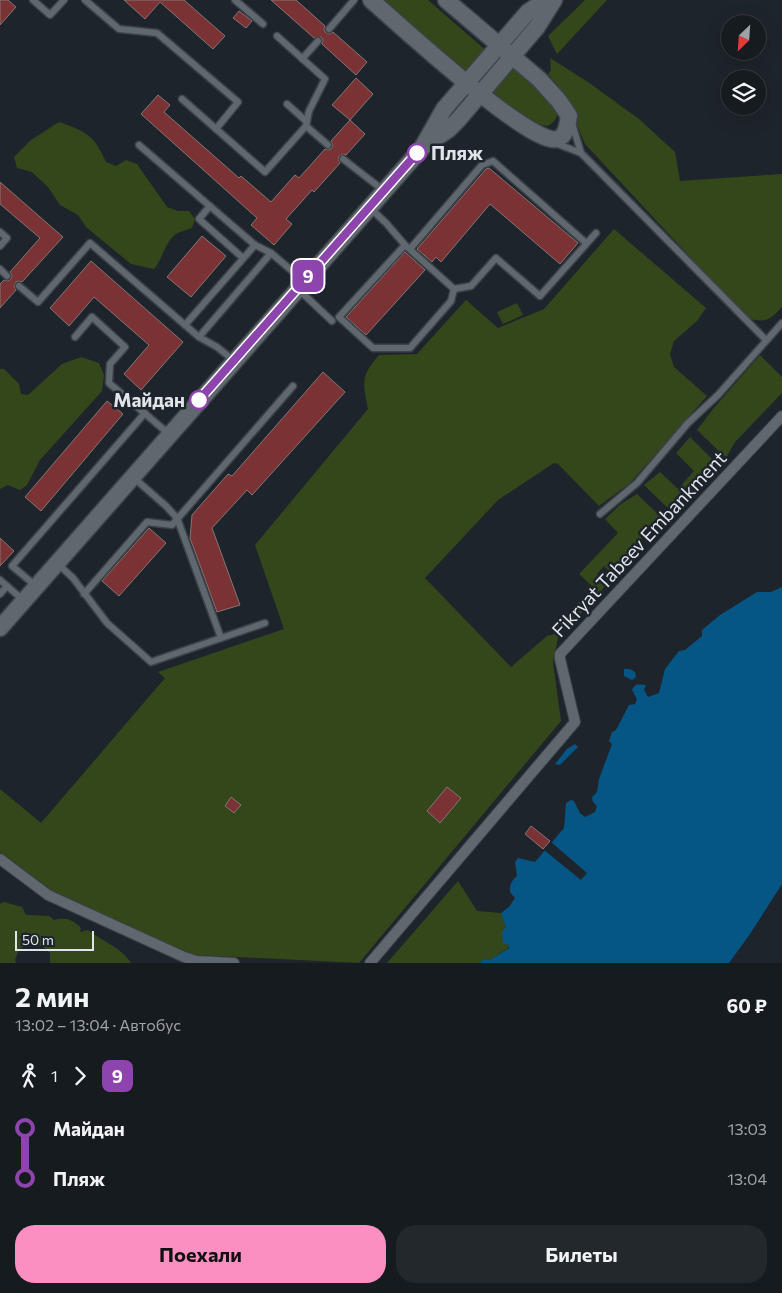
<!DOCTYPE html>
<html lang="ru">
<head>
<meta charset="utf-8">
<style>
	body { margin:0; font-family:Commissioner,sans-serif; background:#23282d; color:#f1f3f6; height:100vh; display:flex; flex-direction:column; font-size:19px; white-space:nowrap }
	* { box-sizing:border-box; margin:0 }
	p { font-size:16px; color:#9ea1a5 }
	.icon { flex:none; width:28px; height:28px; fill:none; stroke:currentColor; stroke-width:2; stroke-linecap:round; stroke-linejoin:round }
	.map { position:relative; height:963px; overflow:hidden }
	.panel { display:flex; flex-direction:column; background:#161b20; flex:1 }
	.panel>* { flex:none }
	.badge { padding:0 10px; border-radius:8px; font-size:18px; line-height:32px }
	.needle { width:32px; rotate:205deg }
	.tools { position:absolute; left:721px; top:15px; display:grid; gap:10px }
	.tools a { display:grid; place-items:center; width:45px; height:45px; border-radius:50%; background:#161b20; box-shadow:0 5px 20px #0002,0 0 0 1px #35393e; font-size:25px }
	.scale { position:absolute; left:15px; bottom:12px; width:79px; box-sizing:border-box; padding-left:5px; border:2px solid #e0e5ea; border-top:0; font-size:14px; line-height:18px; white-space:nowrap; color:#e0e5ea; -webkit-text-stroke:4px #1e242b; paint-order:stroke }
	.map>.badge { position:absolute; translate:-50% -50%; box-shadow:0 0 0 2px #fff }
	.legs { display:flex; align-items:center; gap:8px; height:55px; padding:0 15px; font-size:16px }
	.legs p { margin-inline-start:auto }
	.head { display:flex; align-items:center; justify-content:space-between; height:85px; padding:0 15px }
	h1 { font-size:28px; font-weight:700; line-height:38px }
	.primary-button { display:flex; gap:10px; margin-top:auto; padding:10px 15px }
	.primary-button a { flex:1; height:58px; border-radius:20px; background:#fc8fc2; color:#111; font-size:20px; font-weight:700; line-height:58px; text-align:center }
	.primary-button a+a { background:#23282d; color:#f1f3f6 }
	ul { padding:0 15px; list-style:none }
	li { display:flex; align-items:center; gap:18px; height:50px; font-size:19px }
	li i { display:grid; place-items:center; width:8px; height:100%; margin:0 6px; background:currentColor }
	li i::after { content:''; width:12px; height:12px; margin:-6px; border:4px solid; border-radius:50%; background:#161b20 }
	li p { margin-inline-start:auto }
	li:first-child i { background:linear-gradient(#0000 50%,currentColor 0) }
	li:last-child i { background:linear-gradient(currentColor 50%,#0000 0) }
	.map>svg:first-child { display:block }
	.green { fill:#34471b }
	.water { fill:#055684 }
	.pier { fill:#1e242b }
	.building { fill:#7b3234; stroke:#837675 }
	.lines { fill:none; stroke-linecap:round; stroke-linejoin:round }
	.service-casing { stroke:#3c4247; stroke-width:9 }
	.pedestrian-casing { stroke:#3c4247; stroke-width:12 }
	.tertiary-casing { stroke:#3c4247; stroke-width:19 }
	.service { stroke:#5f676f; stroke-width:6 }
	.pedestrian { stroke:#5f676f; stroke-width:10 }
	.tertiary { stroke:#5f676f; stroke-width:16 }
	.line-1-casing { stroke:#fff; stroke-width:11 }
	.line-1 { stroke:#8e44ad; stroke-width:8 }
	.stop-1-dot { fill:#fff; stroke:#8e44ad; stroke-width:2.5 }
	.labels { text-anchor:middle; stroke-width:5; stroke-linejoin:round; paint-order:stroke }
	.stop-label { font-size:19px; font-weight:bold; fill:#e0e5ea; stroke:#1e242b; text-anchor:start }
	.street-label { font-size:19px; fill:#e0e5ea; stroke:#1e242b }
</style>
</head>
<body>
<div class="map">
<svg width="782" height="963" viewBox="0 0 782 963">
	<rect width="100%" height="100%" fill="#1e242b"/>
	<g class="green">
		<path d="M383 0H428L489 53 470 75Z"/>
		<path d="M585 0H607L557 54 548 36Z"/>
		<path d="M550 58 588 82 639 119 675 152 680 181 782 174V307C769 321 767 322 748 319L585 144 567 100 559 87 548 74 551 70Z"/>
		<path d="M513 62C524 73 556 100 557 114 557 120 552 123 548 126 524 123 507 104 490 89Z"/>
		<path d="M59 122C87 132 94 135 106 162L116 166 126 160 137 164 167 207 178 211H189L195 219 192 228C187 230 181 231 176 234 164 243 163 259 154 269L131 264 86 227 78 215 60 205 48 187 32 172 17 168 14 157 31 140Z"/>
		<path d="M614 229 706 308 697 321 674 341 670 354 674 367 707 396 630 483 599 506 558 464 554 463 498 500 425 578 511 667 547 636 559 633 553 662 561 721 359 963 196 955 184 951 51 890 0 852V789L41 823 165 678 158 672 284 629 255 545 368 409C363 382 360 377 379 355L417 354 466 300 498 328 544 309Z"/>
		<path d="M517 303 523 315 503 324 497 312Z"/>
		<path d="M760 355 782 377V393L735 442 726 458 697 430 713 409Z"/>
		<path d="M81 357 99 363 104 375 102 391 40 460 27 485 20 490 8 485 0 489V369H4L19 384 21 394 28 395 62 364Z"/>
		<path d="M690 437 717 464C704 484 691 499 671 511L644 485 660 472 678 489 694 471 676 453Z"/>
		<path d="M637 494 664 520 637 543 613 575 604 566 597 574 606 584 594 602 563 629 559 624 593 587 579 574 618 533 605 519 621 504Z"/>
		<path d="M458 881 477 911 501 913 506 928 504 944H508L509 945 508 948 490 960 484 959 479 963H387Z"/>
		<path d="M4 902 22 907 26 915 49 916 54 920C65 917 73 919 81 928L80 932 88 930C102 941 122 948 131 963H50V953L42 946 31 943 19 949 15 960 16 963H0V904Z"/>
	</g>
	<g class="water">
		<path d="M782 587V884L750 934 729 963H479L484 959 490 960 509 948 508 944H503L502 931 506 928 501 913 509 907 515 898 510 892C510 884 511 881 517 876L515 862 518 858 535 862 564 828 566 803 571 800 574 801 580 813 585 817 595 812 597 806 593 802 592 797 597 792 599 779 612 744 609 741 612 732 616 730 629 705 635 704 637 699 632 690C636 682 639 685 646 685L644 690 648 697 659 693 665 669 679 651 685 650 702 636V630L720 615 757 592H771Z"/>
		<path d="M624 669H630L635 672 636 677 632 680 624 676Z"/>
		<path d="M575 744 578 747 560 765 555 764 567 749Z"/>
	</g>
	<path class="pier" d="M551 842 587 873 581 880 544 850Z"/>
	<g class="building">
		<path d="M0 0H8L16 7 0 25Z"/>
		<path d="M124 0H184L225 36 213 49 160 2 145 19Z"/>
		<path d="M271 0H296L325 26 324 29 325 32 329 34 333 32 367 62 356 75 322 44 323 40 321 37 314 38Z"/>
		<path d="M239 11 252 21 246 28 233 18Z"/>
		<path d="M356 78 373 94 350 120 332 105Z"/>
		<path d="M158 95 170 105 164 112 239 178 241 176 271 202 295 175 299 178 325 149 328 150 331 149 333 145 331 141 350 120 365 134 346 155 343 154 339 156 338 159 340 163 314 192 312 190 286 219 292 224 274 245 251 225 257 218 141 114Z"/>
		<path d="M489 168 578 243 560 264 490 204 441 262 436 257 432 262 417 249 486 169Z"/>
		<path d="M0 182 63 237 22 282 19 281 16 282 14 286 16 290 0 308V284L4 280 8 281 11 279 12 275 10 272 40 238 0 204Z"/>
		<path d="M202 236 226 256 191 297 167 277Z"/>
		<path d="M405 252 425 270 366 335 346 317Z"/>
		<path d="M91 261 183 342 141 390 124 374 149 345 94 297 69 326 50 308Z"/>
		<path d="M323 372 345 392 252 495 247 490 212 528 240 605 217 612 190 538 192 515 228 474 232 476Z"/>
		<path d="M107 401 123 414 41 511 25 497Z"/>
		<path d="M149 528 166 543 119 596 102 581Z"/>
		<path d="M0 538 14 551 0 566Z"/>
		<path d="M447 787 461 798 440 823 427 811Z"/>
		<path d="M231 797 241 805 234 813 225 806Z"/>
		<path d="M531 826 550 841 543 849 525 834Z"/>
	</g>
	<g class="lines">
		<defs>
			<g id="service">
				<path d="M33 0 50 15 64 0"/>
				<path d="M85 0 119 29 157 33 238 102 216 129"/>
				<path d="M235 0 263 24"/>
				<path d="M329 29 354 0"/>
				<path d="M302 59 318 41"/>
				<path d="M182 99 265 172 306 126 309 111 325 79 277 36"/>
				<path d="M287 104 307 122"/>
				<path d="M572 123 581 153"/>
				<path d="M306 126 328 145"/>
				<path d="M555 143 581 153 766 340"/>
				<path d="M139 145 255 245 271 253 304 281"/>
				<path d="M343 159 383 190"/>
				<path d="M210 206 199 219 243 258"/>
				<path d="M370 208 386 223 405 245 339 317 373 348H410L451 301 454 289 405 245"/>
				<path d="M0 232 7 238 0 246"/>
				<path d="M410 249 482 165 493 161 586 243"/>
				<path d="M0 269 7 276"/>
				<path d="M19 286 38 302 90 243 199 337 217 347 233 360"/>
				<path d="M298 289 332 321"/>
				<path d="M454 289 471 286 496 258 540 296 596 233"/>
				<path d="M185 325 255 245"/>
				<path d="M75 337 92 317 125 347 110 364 109 383 169 434"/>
				<path d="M199 337 271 253"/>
				<path d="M134 478 166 506 177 518 221 638"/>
				<path d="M600 514 637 483 688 423 718 395 782 323"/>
				<path d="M58 564 73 578 107 623 151 662 265 623"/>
				<path d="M0 580 23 600"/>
				<path d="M36 586 12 566 145 413"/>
				<path d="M0 594 7 586"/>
				<path d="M84 594 147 522 172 525 293 386"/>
			</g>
			<g id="pedestrian">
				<path d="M0 859 48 895 184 957 196 961 234 963"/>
				<path d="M370 963 575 722 560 659V654L782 416"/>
			</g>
			<g id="tertiary">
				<path d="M371 0C396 22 532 147 557 139 567 136 567 125 569 116L559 101 539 79 446 0"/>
				<path d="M426 145 448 130 458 120 537 27 554 0"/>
				<path d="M0 628 422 148 444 109 528 12 546 0"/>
			</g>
		</defs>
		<use href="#service" class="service-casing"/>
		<use href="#pedestrian" class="pedestrian-casing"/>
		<use href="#tertiary" class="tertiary-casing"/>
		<use href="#service" class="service"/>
		<use href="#pedestrian" class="pedestrian"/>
		<use href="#tertiary" class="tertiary"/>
	</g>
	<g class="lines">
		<defs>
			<path id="line-1" d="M199 400 417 153"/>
		</defs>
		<use href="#line-1" class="line-1-casing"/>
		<use href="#line-1" class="line-1"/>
	</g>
	<g class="stop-1-dot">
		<circle cx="417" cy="153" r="9"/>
		<circle cx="199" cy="400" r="9"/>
	</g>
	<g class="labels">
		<g class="stop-label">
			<text x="431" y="160">Пляж</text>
			<text x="185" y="407" text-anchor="end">Майдан</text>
		</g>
		<g class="street-label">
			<text transform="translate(639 544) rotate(-47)" y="7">Fikryat Tabeev Embankment</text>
		</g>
	</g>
</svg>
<div class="tools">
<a><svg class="needle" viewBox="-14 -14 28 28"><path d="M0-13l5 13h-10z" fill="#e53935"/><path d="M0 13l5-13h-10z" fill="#9ea1a5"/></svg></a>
<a><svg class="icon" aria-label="layers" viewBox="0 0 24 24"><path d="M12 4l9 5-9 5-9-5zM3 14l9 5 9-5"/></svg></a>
</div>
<div class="scale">50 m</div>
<b class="badge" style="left:308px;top:276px;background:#8e44ad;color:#fff">9</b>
</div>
<section class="panel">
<div class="head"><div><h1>2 мин</h1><p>13:02 – 13:04 · Автобус</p></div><b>60 ₽</b></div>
<div class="legs"><svg class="icon" aria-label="walk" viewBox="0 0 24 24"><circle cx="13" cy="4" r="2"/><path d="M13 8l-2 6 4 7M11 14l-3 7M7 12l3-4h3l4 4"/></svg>1<svg class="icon" aria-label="forward" viewBox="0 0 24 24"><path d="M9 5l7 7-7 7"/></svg><b class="badge" style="background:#8e44ad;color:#fff">9</b></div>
<ul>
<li><i style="color:#8e44ad"></i><b>Майдан</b><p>13:03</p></li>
<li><i style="color:#8e44ad"></i><b>Пляж</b><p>13:04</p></li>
</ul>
<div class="primary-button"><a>Поехали</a><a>Билеты</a></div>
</section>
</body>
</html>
